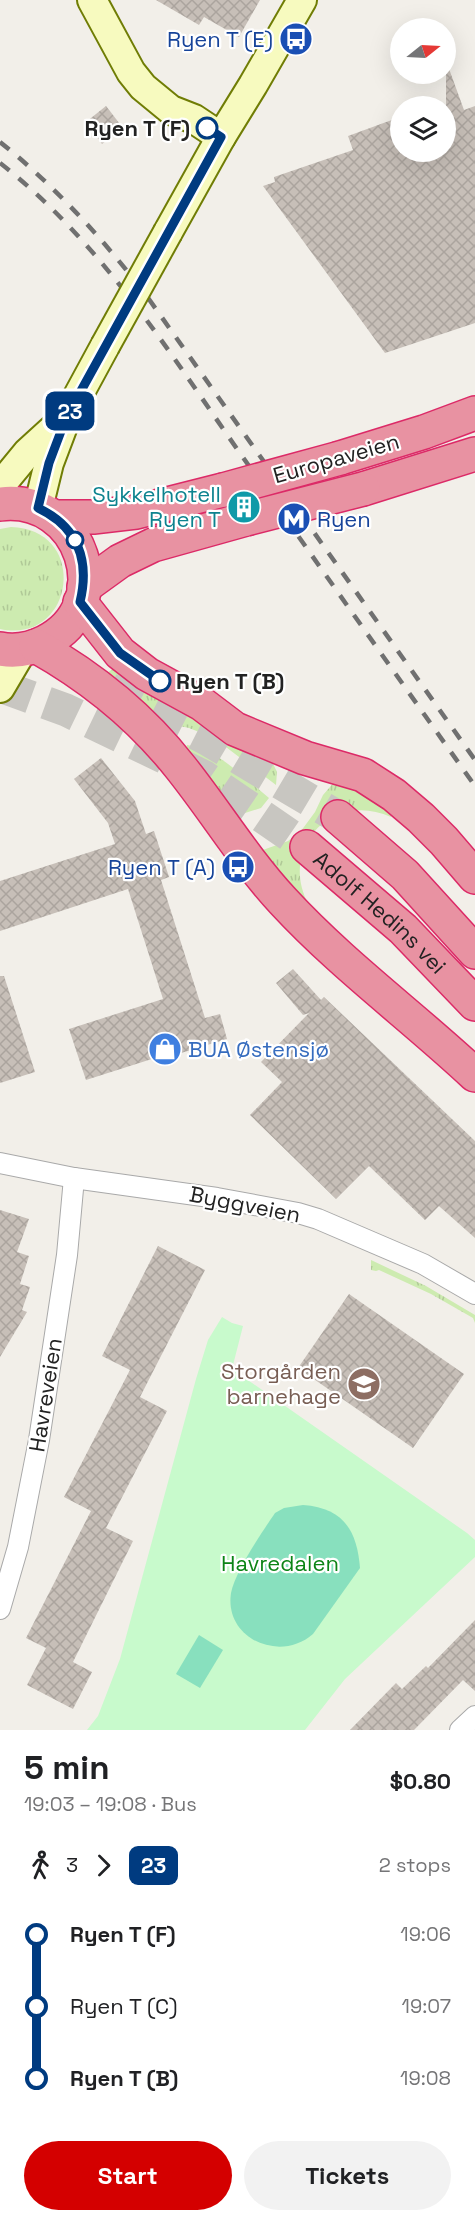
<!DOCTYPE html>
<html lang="en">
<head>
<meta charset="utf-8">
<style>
	body { margin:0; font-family:"Space Grotesk",sans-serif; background:#f2f2f2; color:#202124; height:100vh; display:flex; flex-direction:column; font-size:22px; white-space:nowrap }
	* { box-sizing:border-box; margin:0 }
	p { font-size:20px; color:#757577 }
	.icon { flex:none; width:33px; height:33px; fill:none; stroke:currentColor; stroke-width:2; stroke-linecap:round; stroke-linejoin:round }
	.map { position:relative; height:1730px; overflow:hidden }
	.panel { display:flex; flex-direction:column; background:#fff; flex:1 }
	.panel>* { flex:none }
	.badge { padding:0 12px; border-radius:9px; font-size:21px; line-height:39px }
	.needle { width:39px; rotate:72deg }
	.buttons { position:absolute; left:390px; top:18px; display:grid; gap:12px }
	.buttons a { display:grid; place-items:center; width:66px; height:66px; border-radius:50%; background:#fff; box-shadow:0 6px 24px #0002; font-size:30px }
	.map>.badge { position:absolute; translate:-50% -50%; box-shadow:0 0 0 3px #fff }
	.legs { display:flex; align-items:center; gap:9px; height:66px; padding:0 24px; font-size:20px }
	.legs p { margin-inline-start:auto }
	.overview { display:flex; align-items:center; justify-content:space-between; height:102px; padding:0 24px }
	h1 { font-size:33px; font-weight:600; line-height:45px }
	.button { display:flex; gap:12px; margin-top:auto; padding:12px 24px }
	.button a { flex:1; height:69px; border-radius:36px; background:#d40000; color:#fff; font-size:24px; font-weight:600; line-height:69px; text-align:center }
	.button a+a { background:#f2f2f2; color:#202124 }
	ul { padding:0 24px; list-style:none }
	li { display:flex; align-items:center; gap:21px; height:72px; font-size:22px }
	li i { display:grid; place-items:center; width:9px; height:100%; margin:0 8px; background:currentColor }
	li i::after { content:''; width:15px; height:15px; margin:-8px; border:4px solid; border-radius:50%; background:#fff }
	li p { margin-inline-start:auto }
	li:first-child i { background:linear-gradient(#0000 50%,currentColor 0) }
	li:last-child i { background:linear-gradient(currentColor 50%,#0000 0) }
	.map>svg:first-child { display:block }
	.grass { fill:url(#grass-tufts) }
	.park { fill:#c8facc }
	.pitch { fill:#88e0be }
	.building { fill:url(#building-cross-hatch) }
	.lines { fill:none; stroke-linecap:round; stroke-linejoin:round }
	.highway-tunnel { stroke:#c8c6c1; stroke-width:33; stroke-dasharray:33 16; stroke-linecap:butt }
	.street-casing { stroke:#a9a9a9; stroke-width:22 }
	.secondary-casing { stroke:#707d05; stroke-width:32 }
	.highway-casing { stroke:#dc2a67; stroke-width:36 }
	.street { stroke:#fff; stroke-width:20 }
	.secondary { stroke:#f7fabf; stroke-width:28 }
	.highway { stroke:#e892a2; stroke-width:33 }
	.rail { stroke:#707070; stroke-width:4.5; stroke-dasharray:12 12; stroke-linecap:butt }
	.secondary-bridge-casing { stroke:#707d05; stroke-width:32; stroke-linecap:butt }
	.highway-bridge-casing { stroke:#dc2a67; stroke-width:36; stroke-linecap:butt }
	.secondary-bridge { stroke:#f7fabf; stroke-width:28 }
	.highway-bridge { stroke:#e892a2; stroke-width:33 }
	.line-1-casing { stroke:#fff; stroke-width:14 }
	.line-1 { stroke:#003b80; stroke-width:9 }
	.stop-1-dot { fill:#fff; stroke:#003b80; stroke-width:3 }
	.labels { text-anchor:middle; stroke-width:4.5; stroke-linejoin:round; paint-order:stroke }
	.transit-label { font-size:22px; fill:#164399; stroke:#fff; text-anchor:end }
	.stop-label { font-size:22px; font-weight:bold; fill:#222; stroke:#fff; text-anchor:end }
	.street-label { font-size:22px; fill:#222; stroke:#fff }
	.culture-label { font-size:22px; fill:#0d838f; stroke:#fff; text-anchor:end }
	.shop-label { font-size:22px; fill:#366cbe; stroke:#fff; text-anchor:start }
	.education-label { font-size:22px; fill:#785e54; stroke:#fff; text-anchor:end }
	.park-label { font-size:22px; fill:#0c8416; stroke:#fff }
</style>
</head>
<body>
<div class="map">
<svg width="475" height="1730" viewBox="0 0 475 1730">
	<defs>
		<pattern id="grass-tufts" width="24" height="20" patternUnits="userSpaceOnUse" patternTransform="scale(1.5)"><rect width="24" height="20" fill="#cdebb0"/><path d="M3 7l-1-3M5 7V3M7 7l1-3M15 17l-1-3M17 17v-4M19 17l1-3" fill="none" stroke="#b0c997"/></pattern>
		<pattern id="building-cross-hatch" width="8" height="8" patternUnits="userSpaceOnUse" patternTransform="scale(1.5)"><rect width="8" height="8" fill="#c7bfb8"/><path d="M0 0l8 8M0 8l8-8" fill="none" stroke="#aba49e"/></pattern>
	</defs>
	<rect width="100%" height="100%" fill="#f2efe9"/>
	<g class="grass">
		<path d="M11 527C90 529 75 645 0 629V529Z"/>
		<path d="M115 667 266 749 277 772 276 785 214 738 189 728 161 722 106 674Z"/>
		<path d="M187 745C218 749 245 779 269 798L261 808 245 813 229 804 186 750Z"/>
		<path d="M336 780 385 808 390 813 391 817C332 790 278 848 309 905L308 906 260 851 288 841 301 831 315 812 323 795Z"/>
		<path d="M371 1260 426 1286 475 1315V1323L473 1318 431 1294 379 1270 376 1271 371 1270Z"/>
	</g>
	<path class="park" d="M222 1317 232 1323 243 1326 232 1369 467 1533 475 1540V1557L345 1679 305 1730H87L98 1716 120 1659 196 1379 208 1340Z"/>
	<g class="pitch">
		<path d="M303 1505C344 1508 357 1531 360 1568L313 1634C280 1663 224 1639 231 1593 235 1572 262 1532 275 1513L284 1508Z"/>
		<path d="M199 1635 223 1650 200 1688 176 1674Z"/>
	</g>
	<g class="building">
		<path d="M156 0H260L239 37 204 17 199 25Z"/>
		<path d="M446 66H448L464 110 475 106V323L385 353 263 186 275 182 274 177 353 150 348 136 400 117V152H446Z"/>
		<path d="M106 106 123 128 102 144 86 122Z"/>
		<path d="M101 758 135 801 146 834 154 831 169 877 161 880 205 1018 220 1014 227 1039 181 1053 180 1050 86 1080 69 1029 163 999 128 889 0 931V881L115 844 108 823 74 779Z"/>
		<path d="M293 969 321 1000 324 997 475 1141V1238L439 1206 425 1220 369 1166 336 1199 250 1115 282 1082 261 1062 309 1013 303 1015 276 983Z"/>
		<path d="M0 976H4L35 1072 0 1083Z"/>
		<path d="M0 1210 29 1219 17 1252 29 1256 20 1284 30 1287 22 1310 27 1312 0 1357Z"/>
		<path d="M158 1246 205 1270 140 1397 167 1411 106 1528 133 1541 73 1662 92 1672 73 1709 27 1685 46 1648 26 1638 91 1511 64 1497 130 1370 102 1356Z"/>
		<path d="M349 1294 464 1374 413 1448 298 1368Z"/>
		<path d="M475 1620V1691L463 1680 414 1730H350L396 1683 402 1689 426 1666 428 1668Z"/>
	</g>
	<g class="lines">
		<g class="highway-tunnel">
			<path d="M0 686 66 710 203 776 307 847"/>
			<path d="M109 689 207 739 338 817"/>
		</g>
		<defs>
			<g id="street">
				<path d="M0 1163 74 1178 217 1198 298 1213 318 1219 423 1264 475 1294"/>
				<path d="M0 1609 18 1547 39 1440 67 1255 74 1178"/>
				<path d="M460 1730 475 1716"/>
			</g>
			<g id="secondary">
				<path d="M92 0 131 72 143 87 171 110 194 119 221 137"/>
				<path d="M168 232 221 137 253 85 302 0"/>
				<path d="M0 486 28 452 62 421"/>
				<path d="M38 508 49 463 66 418 105 346"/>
				<path d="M0 688 23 649"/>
			</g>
			<g id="highway">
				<path d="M340 458 424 432 475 413"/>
				<path d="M363 489 475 454"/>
				<path d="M0 504C82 494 119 605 45 642 31 649 16 652 0 649"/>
				<path d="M54 517H93L136 512 223 490"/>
				<path d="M84 587 120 561 153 545 246 519"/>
				<path d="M80 602 120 653 147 674 202 704 235 729 305 758 363 775 394 795 421 818 444 841 475 877"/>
				<path d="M36 646C93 678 141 717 181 768 216 812 245 860 283 901 342 965 412 1016 475 1075"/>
				<path d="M338 817 405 875 475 952"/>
				<path id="s1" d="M307 847 403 929 475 1004"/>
			</g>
		</defs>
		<use href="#street" class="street-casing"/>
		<use href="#secondary" class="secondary-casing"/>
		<use href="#highway" class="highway-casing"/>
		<use href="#street" class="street"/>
		<use href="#secondary" class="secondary"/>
		<use href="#highway" class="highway"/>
		<g class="rail">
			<path d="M0 142C55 186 103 239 146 295L475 760"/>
			<path d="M0 163C101 242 169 352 242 456 319 566 397 676 475 786"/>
		</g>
		<defs>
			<path id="secondary-bridge" d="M105 346 168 232"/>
			<g id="highway-bridge">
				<path d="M223 490 340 458"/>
				<path d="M246 519 363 489"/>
			</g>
		</defs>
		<use href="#secondary-bridge" class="secondary-bridge-casing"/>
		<use href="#highway-bridge" class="highway-bridge-casing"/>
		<use href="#secondary-bridge" class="secondary-bridge"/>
		<use href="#highway-bridge" class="highway-bridge"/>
	</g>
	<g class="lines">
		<defs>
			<path id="line-1" d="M160 681 120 653 80 602C90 560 78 527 38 508L49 463 66 418 221 137 207 128"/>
		</defs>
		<use href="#line-1" class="line-1-casing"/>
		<use href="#line-1" class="line-1"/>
	</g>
	<defs>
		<symbol id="bus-disc" viewBox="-11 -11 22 22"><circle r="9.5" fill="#1a4fb4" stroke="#fff"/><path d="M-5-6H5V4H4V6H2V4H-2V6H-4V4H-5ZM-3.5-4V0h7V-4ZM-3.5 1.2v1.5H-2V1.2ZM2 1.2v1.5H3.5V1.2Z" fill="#fff"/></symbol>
		<symbol id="building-disc" viewBox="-11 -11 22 22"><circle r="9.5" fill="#0f9aa8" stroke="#fff"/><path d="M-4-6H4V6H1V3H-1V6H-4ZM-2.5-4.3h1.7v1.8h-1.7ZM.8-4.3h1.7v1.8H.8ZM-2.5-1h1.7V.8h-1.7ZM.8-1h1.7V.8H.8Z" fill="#fff"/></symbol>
		<symbol id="metro-disc" viewBox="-11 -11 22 22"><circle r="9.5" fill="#1a4fb4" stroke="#fff"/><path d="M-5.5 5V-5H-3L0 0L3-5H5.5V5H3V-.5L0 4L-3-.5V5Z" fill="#fff"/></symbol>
		<symbol id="shop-disc" viewBox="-11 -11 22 22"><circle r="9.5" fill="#3f7fe0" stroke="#fff"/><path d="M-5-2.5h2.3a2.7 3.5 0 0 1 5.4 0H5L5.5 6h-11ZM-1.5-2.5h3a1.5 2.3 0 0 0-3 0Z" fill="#fff"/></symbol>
		<symbol id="school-disc" viewBox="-11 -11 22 22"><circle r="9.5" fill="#8d6e63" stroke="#fff"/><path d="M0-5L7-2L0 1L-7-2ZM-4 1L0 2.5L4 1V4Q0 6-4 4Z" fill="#fff"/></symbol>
	</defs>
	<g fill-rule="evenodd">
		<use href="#bus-disc" x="277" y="20" width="38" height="38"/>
		<use href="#building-disc" x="225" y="488" width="38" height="38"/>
		<use href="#metro-disc" x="275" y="500" width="38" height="38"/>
		<use href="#bus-disc" x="219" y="848" width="38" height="38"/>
		<use href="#shop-disc" x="146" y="1030" width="38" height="38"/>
		<use href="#school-disc" x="345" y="1365" width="38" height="38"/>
	</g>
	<g class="stop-1-dot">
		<circle cx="207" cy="128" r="10"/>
		<circle cx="75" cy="540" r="8"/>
		<circle cx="160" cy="681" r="10"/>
	</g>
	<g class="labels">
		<g class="transit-label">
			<text x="273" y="47">Ryen T (E)</text>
			<text x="317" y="527" text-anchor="start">Ryen</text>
			<text x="215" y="875">Ryen T (A)</text>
		</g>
		<g class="stop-label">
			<text x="190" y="136">Ryen T (F)</text>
			<text x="176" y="689" text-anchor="start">Ryen T (B)</text>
		</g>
		<g class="street-label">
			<text transform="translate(336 458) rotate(-16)" y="8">Europaveien</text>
			<text dy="8" stroke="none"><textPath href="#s1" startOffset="98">Adolf Hedins vei</textPath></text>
			<text transform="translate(245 1204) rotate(11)" y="8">Byggveien</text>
			<text transform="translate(45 1395) rotate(-81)" y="8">Havreveien</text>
		</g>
		<g class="culture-label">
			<text x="221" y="502">Sykkelhotell<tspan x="221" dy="25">Ryen T</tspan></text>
		</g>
		<g class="shop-label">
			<text x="188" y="1057">BUA Østensjø</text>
		</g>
		<g class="education-label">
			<text x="341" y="1379">Storgården<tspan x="341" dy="25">barnehage</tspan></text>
		</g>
		<g class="park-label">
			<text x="280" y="1571">Havredalen</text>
		</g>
	</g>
</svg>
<div class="buttons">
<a><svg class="needle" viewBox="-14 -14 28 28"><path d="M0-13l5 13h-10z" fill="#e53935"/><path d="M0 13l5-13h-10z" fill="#757577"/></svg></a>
<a><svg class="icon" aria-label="layers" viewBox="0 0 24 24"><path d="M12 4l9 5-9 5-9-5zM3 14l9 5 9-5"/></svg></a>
</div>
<b class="badge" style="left:70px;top:411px;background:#003b80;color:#fff">23</b>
</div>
<section class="panel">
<div class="overview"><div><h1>5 min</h1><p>19:03 – 19:08 · Bus</p></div><b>$0.80</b></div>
<div class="legs"><svg class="icon" aria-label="walk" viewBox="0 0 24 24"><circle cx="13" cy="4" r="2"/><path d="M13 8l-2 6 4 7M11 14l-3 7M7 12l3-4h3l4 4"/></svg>3<svg class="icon" aria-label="forward" viewBox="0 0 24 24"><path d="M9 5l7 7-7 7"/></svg><b class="badge" style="background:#003b80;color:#fff">23</b><p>2 stops</p></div>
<ul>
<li><i style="color:#003b80"></i><b>Ryen T (F)</b><p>19:06</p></li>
<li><i style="color:#003b80"></i><span>Ryen T (C)</span><p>19:07</p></li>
<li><i style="color:#003b80"></i><b>Ryen T (B)</b><p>19:08</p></li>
</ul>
<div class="button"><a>Start</a><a>Tickets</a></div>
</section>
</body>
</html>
